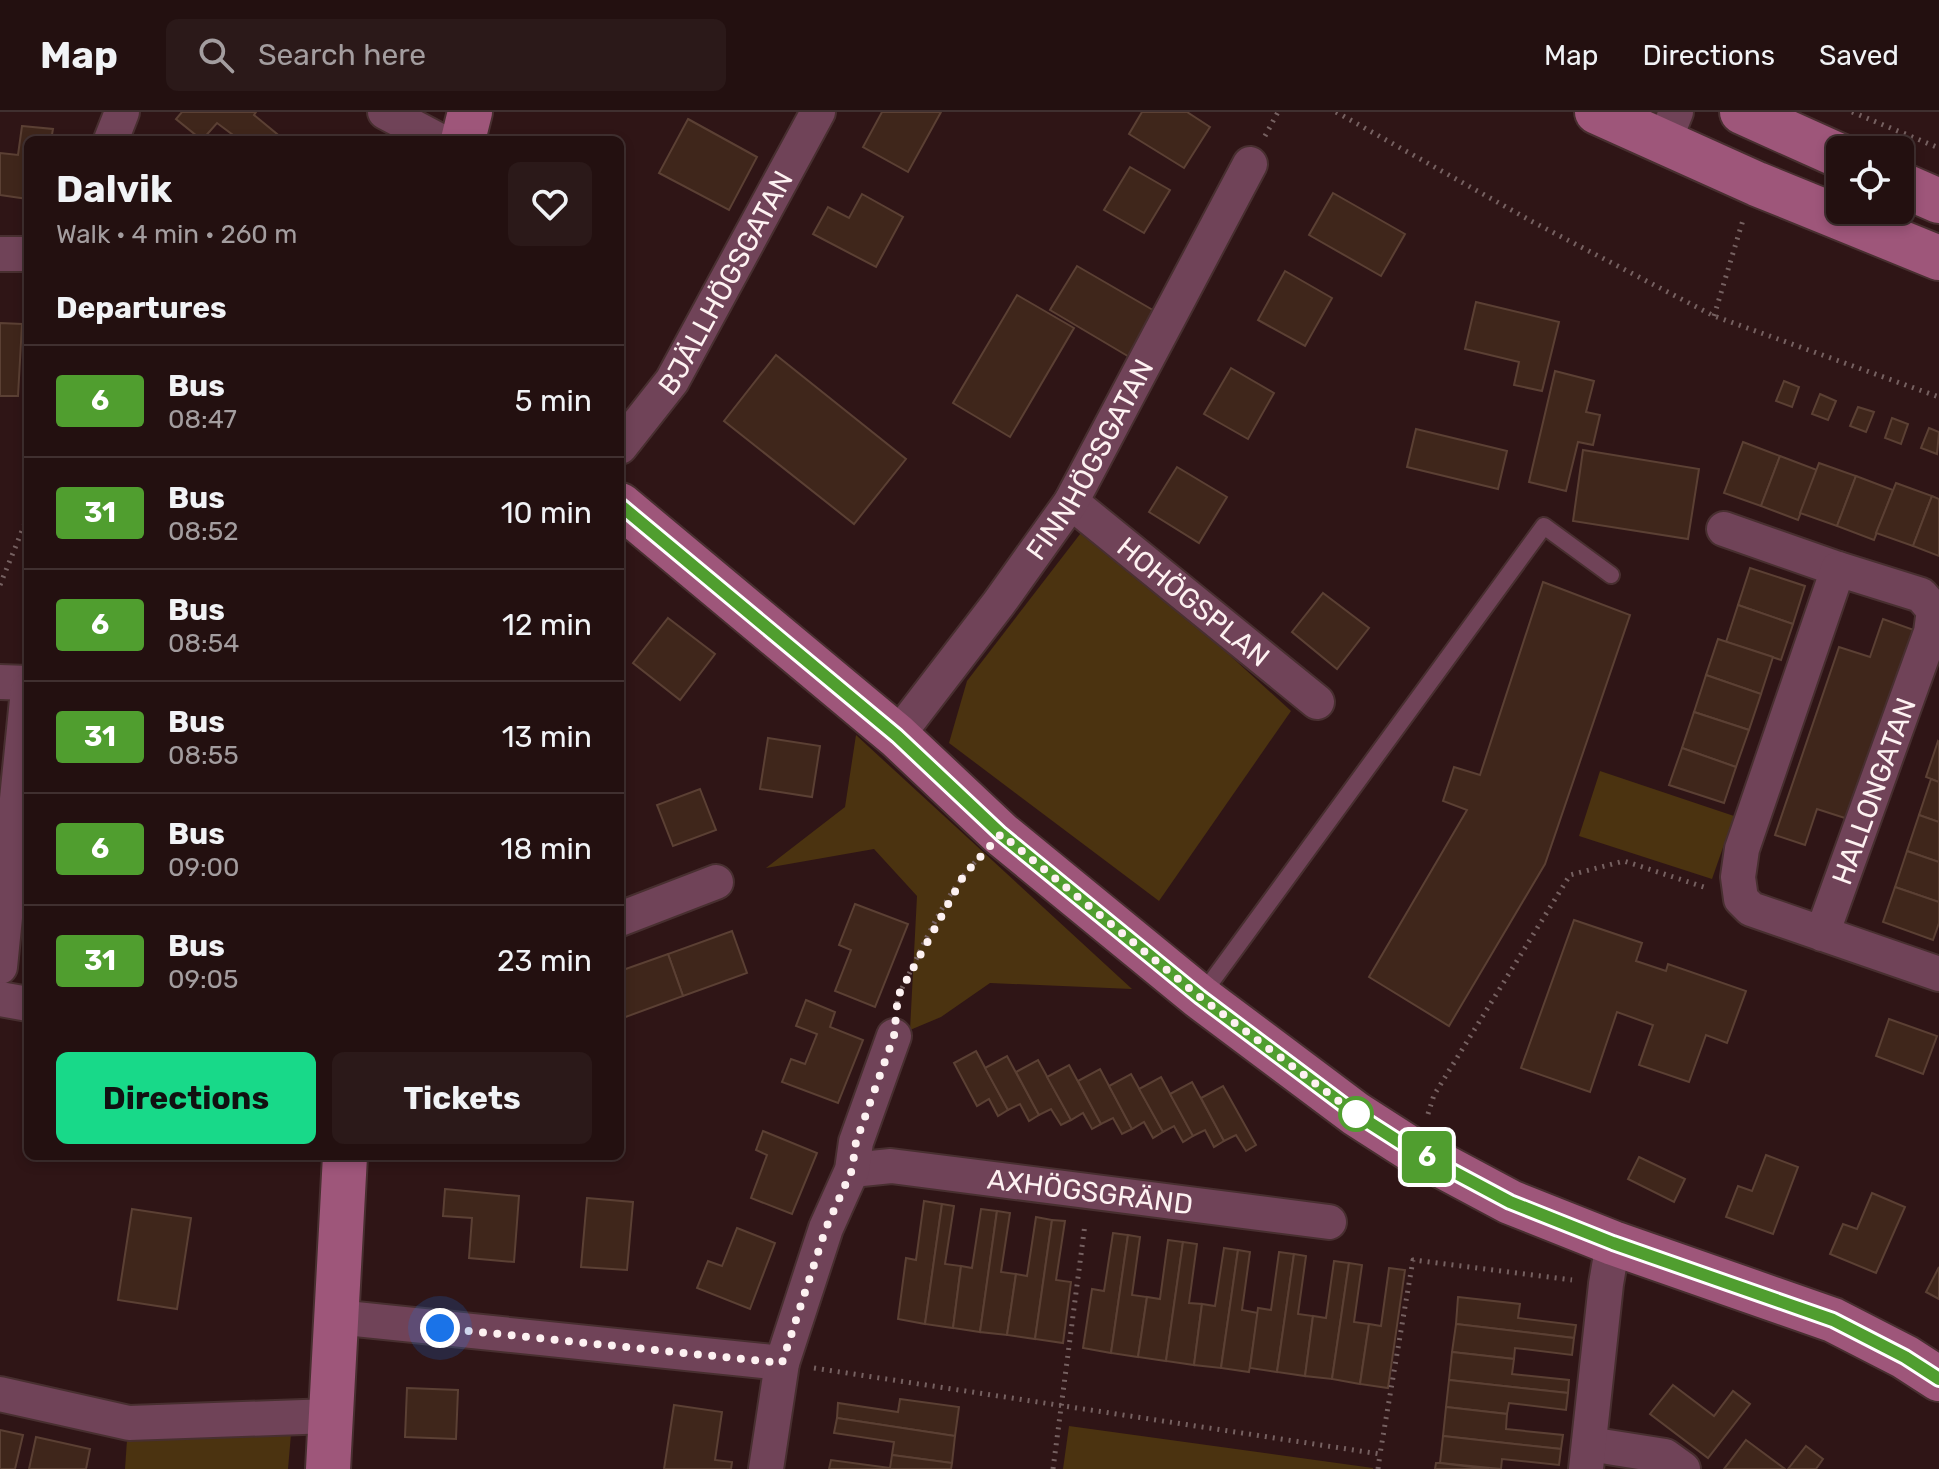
<!DOCTYPE html>
<html lang="en">
<head>
<meta charset="utf-8">
<style>
	body { margin:0; font-family:Rubik,sans-serif; background:#2b1919; color:#f1f3f6; height:100vh; display:flex; flex-direction:column; font-size:30px; white-space:nowrap }
	* { box-sizing:border-box; margin:0 }
	p { font-size:26px; color:#a39d9f }
	.icon { flex:none; width:44px; height:44px; fill:none; stroke:currentColor; stroke-width:2; stroke-linecap:round; stroke-linejoin:round }
	.map { position:relative; flex:1; overflow:hidden }
	.side { position:absolute; left:24px; top:24px; width:600px; height:1024px; display:flex; flex-direction:column; background:#231010; border-radius:12px; box-shadow:0 4px 12px #0003,0 0 0 2px #403030 }
	.side>* { flex:none }
	.badge { padding:0 16px; border-radius:6px; font-size:28px; line-height:52px }
	.tools { position:absolute; left:1826px; top:24px; display:grid; gap:16px }
	.tools a { display:grid; place-items:center; width:88px; height:88px; border-radius:12px; background:#231010; box-shadow:0 4px 12px #0003,0 0 0 2px #403030; font-size:40px }
	.you { position:absolute; width:40px; height:40px; margin:-20px; border:6px solid #fff; border-radius:50%; background:#1a73e8; box-shadow:0 0 0 12px #1a73e833 }
	.map>.badge { position:absolute; translate:-50% -50%; box-shadow:0 0 0 4px #fff }
	h2 { padding:0 32px; font-size:30px; line-height:72px }
	.round { display:grid; place-items:center; flex:none; width:84px; height:84px; border-radius:12px; background:#2b1919 }
	.overview { display:flex; align-items:center; justify-content:space-between; height:136px; padding:0 32px }
	h1 { font-size:38px; font-weight:700; line-height:60px }
	.action { display:flex; gap:16px; margin-top:auto; padding:16px 32px }
	.action a { flex:1; height:92px; border-radius:12px; background:#18d989; color:#111; font-size:32px; font-weight:700; line-height:92px; text-align:center }
	.action a+a { background:#2b1919; color:#f1f3f6 }
	ul { padding:0; list-style:none }
	li { display:flex; align-items:center; gap:24px; height:112px; padding:0 32px; border-top:2px solid #403030 }
	li div { flex:1 }
	li b { display:block; font-size:30px }
	li em { font-style:normal }
	li .badge { min-width:88px; font-weight:700; text-align:center }
	header { display:flex; align-items:center; gap:48px; box-sizing:border-box; height:112px; padding:0 40px; background:#231010; border-bottom:2px solid #403030 }
	header strong { font-size:38px }
	nav { display:flex; gap:44px; margin-inline-start:auto; font-size:28px }
	.search { width:560px; height:72px; background:#2b1919; display:flex; align-items:center; gap:20px; box-sizing:border-box; padding:0 28px; border-radius:12px; color:#a39d9f; font-size:30px }
	.map>svg:first-child { display:block }
	.green { fill:#4b3310 }
	.building { fill:#3f261b; stroke:#5b4034; stroke-width:2 }
	.lines { fill:none; stroke-linecap:round; stroke-linejoin:round }
	.lane-casing { stroke:#482f30; stroke-width:20 }
	.street-casing { stroke:#482f30; stroke-width:38 }
	.secondary-casing { stroke:#482f30; stroke-width:48 }
	.path { stroke:#766161; stroke-width:5; stroke-dasharray:2 6; stroke-linecap:butt }
	.lane { stroke:#704358; stroke-width:16 }
	.street { stroke:#704358; stroke-width:34 }
	.secondary { stroke:#9e567a; stroke-width:44 }
	.line-casing { stroke:#fff; stroke-width:18 }
	.line { stroke:#509e2f; stroke-width:12 }
	.walk { stroke:#fdf1f1; stroke-width:8; stroke-dasharray:0 14.4 }
	.stop-dot { fill:#fff; stroke:#509e2f; stroke-width:4 }
	.labels { text-anchor:middle; stroke-width:6; stroke-linejoin:round; paint-order:stroke }
	.street-label { font-size:28px; fill:#fdf1f1; stroke:#240b0d }
</style>
</head>
<body>
<header>
<strong>Map</strong>
<div class="search"><svg class="icon" aria-label="search" viewBox="0 0 24 24"><circle cx="10" cy="10" r="6"/><path d="M15 15l6 6"/></svg>Search here</div>
<nav><a>Map</a><a>Directions</a><a>Saved</a></nav>
</header>
<div class="map">
<svg width="1939" height="1357" viewBox="0 0 1939 1357">
	<rect width="100%" height="100%" fill="#2f1516"/>
	<g class="green">
		<path d="M1087 413 1291 599 1159 789 949 631 967 569Z"/>
		<path d="M856 623 1132 877 990 871 941 905 910 918 917 784 874 737 766 756 845 695Z"/>
		<path d="M1600 659 1734 704 1712 767 1579 724Z"/>
		<path d="M1069 1314 1373 1356V1357H1063Z"/>
		<path d="M291 1322 288 1357H125L127 1328Z"/>
	</g>
	<g class="building">
		<path d="M182 0H256L254 3 277 22 272 28H229L233 23 217 11 202 28 176 7Z"/>
		<path d="M882 0H941L908 60 863 35Z"/>
		<path d="M1142 0H1187L1210 15 1184 56 1129 22Z"/>
		<path d="M688 7 757 45 729 98 659 61Z"/>
		<path d="M22 14 53 17 51 28H28V87L0 83V41L18 43Z"/>
		<path d="M1130 55 1170 78 1144 121 1104 98Z"/>
		<path d="M1333 81 1405 122 1381 164 1309 123Z"/>
		<path d="M862 82 903 105 876 155 813 122 828 95 849 106Z"/>
		<path d="M1077 154 1158 201 1131 246 1050 198Z"/>
		<path d="M1285 159 1332 186 1305 234 1258 208Z"/>
		<path d="M1017 183 1074 216 1010 325 953 291Z"/>
		<path d="M1476 190 1559 210 1542 279 1514 273 1519 250 1465 237Z"/>
		<path d="M0 211 22 212 18 284H0Z"/>
		<path d="M776 243 906 347 854 412 724 309Z"/>
		<path d="M1231 256 1274 281 1248 327 1204 302Z"/>
		<path d="M1555 259 1594 269 1586 300 1600 303 1593 333 1578 330 1566 379 1529 370Z"/>
		<path d="M1784 269 1799 275 1792 295 1776 289Z"/>
		<path d="M1820 282 1836 289 1828 308 1812 302Z"/>
		<path d="M1858 295 1874 300 1866 320 1850 314Z"/>
		<path d="M1892 306 1908 312 1901 332 1885 326Z"/>
		<path d="M1929 316 1939 320 1937 342 1921 336Z"/>
		<path d="M1416 317 1507 339 1498 377 1407 355Z"/>
		<path d="M1743 330 1780 344 1761 394 1724 381Z"/>
		<path d="M1583 338 1699 357 1688 427 1573 409Z"/>
		<path d="M1780 344 1817 358 1798 408 1761 394Z"/>
		<path d="M1819 351 1856 364 1837 414 1800 401Z"/>
		<path d="M1177 355 1227 385 1199 431 1149 400Z"/>
		<path d="M1856 364 1893 378 1874 428 1837 414Z"/>
		<path d="M1896 371 1932 384 1913 434 1876 421Z"/>
		<path d="M1932 384 1939 387V444L1913 434Z"/>
		<path d="M1750 456 1805 474 1793 512 1738 493Z"/>
		<path d="M1543 470 1630 503 1545 752 1449 914 1369 865 1467 698 1443 689 1454 655 1480 663Z"/>
		<path d="M1323 481 1369 516 1337 557 1292 520Z"/>
		<path d="M1738 493 1793 512 1781 548 1726 530Z"/>
		<path d="M668 506 715 542 680 588 633 551Z"/>
		<path d="M1883 507 1914 518 1851 708 1817 697 1805 733 1775 723 1839 535 1870 545Z"/>
		<path d="M1718 527 1773 545 1761 582 1706 563Z"/>
		<path d="M1706 563 1761 582 1749 618 1694 600Z"/>
		<path d="M1694 600 1749 618 1736 655 1682 636Z"/>
		<path d="M768 626 820 634 812 685 760 677Z"/>
		<path d="M1938 629 1939 630V670L1926 665Z"/>
		<path d="M1682 636 1736 655 1724 691 1669 673Z"/>
		<path d="M1931 667 1939 670V710L1919 703Z"/>
		<path d="M700 677 716 718 673 734 657 693Z"/>
		<path d="M1919 703 1939 710V750L1907 739Z"/>
		<path d="M1907 739 1939 750V790L1895 775Z"/>
		<path d="M1895 775 1939 790V811L1933 828 1883 810Z"/>
		<path d="M855 792 908 812 875 895 835 879 851 838 839 833Z"/>
		<path d="M1574 808 1642 831 1636 849 1666 859 1668 852 1746 879 1727 931 1706 923 1689 970 1639 953 1653 913 1617 900 1590 980 1521 956Z"/>
		<path d="M732 819 747 861 683 884 668 842Z"/>
		<path d="M668 842 683 884 620 907V859Z"/>
		<path d="M806 888 835 900 830 915 863 928 838 991 782 970 791 947 805 952 817 922 796 914Z"/>
		<path d="M1889 907 1937 924 1923 962 1876 944Z"/>
		<path d="M976 939 1008 998 998 1004 989 987 977 994 954 951Z"/>
		<path d="M1007 944 1039 1003 1029 1009 1020 992 1008 998 985 956Z"/>
		<path d="M1038 948 1071 1008 1061 1013 1051 997 1039 1003 1016 960Z"/>
		<path d="M1069 953 1101 1012 1092 1017 1083 1001 1071 1008 1047 965Z"/>
		<path d="M1100 957 1132 1017 1122 1022 1113 1006 1101 1012 1078 969Z"/>
		<path d="M1131 962 1163 1020 1153 1026 1144 1010 1132 1017 1109 974Z"/>
		<path d="M1161 965 1193 1024 1183 1030 1174 1014 1163 1020 1139 977Z"/>
		<path d="M1192 970 1224 1029 1214 1035 1205 1018 1193 1024 1170 982Z"/>
		<path d="M1223 974 1256 1033 1246 1039 1236 1023 1224 1029 1201 986Z"/>
		<path d="M763 1019 817 1041 792 1102 751 1086 767 1043 756 1038Z"/>
		<path d="M1766 1043 1798 1055 1773 1122 1726 1105 1738 1074 1752 1079Z"/>
		<path d="M1639 1045 1685 1067 1674 1090 1628 1067Z"/>
		<path d="M445 1077 519 1084 514 1150 469 1146 472 1106 443 1104Z"/>
		<path d="M1872 1081 1905 1095 1876 1161 1830 1142 1843 1112 1857 1117Z"/>
		<path d="M587 1086 633 1090 627 1158 581 1155Z"/>
		<path d="M924 1089 942 1092 925 1212 898 1207 906 1146 916 1148Z"/>
		<path d="M942 1092 954 1094 945 1152 961 1154 953 1216 925 1212Z"/>
		<path d="M132 1097 191 1106 177 1197 118 1188Z"/>
		<path d="M981 1097 997 1099 980 1220 953 1216 961 1154 972 1156Z"/>
		<path d="M997 1099 1010 1101 1001 1160 1016 1162 1007 1223 980 1220Z"/>
		<path d="M1036 1105 1052 1108 1035 1227 1007 1223 1016 1162 1027 1164Z"/>
		<path d="M1052 1108 1065 1109 1056 1168 1071 1170 1063 1231 1035 1227Z"/>
		<path d="M737 1116 775 1131 750 1197 697 1176 708 1149 722 1154Z"/>
		<path d="M1113 1121 1128 1123 1111 1241 1083 1236 1092 1177 1104 1179Z"/>
		<path d="M1128 1123 1140 1125 1132 1183 1147 1185 1138 1245 1111 1241Z"/>
		<path d="M1168 1128 1183 1130 1166 1249 1138 1245 1147 1185 1160 1187Z"/>
		<path d="M1183 1130 1197 1132 1189 1191 1202 1192 1194 1253 1166 1249Z"/>
		<path d="M1224 1136 1238 1138 1221 1256 1194 1253 1202 1192 1215 1194Z"/>
		<path d="M1238 1138 1250 1140 1242 1198 1258 1201 1249 1260 1221 1256Z"/>
		<path d="M1279 1140 1294 1142 1277 1260 1250 1256 1258 1196 1271 1198Z"/>
		<path d="M1294 1142 1306 1144 1298 1202 1313 1204 1305 1264 1277 1260Z"/>
		<path d="M1334 1149 1349 1151 1332 1267 1305 1264 1313 1204 1326 1206Z"/>
		<path d="M1349 1151 1362 1153 1354 1210 1369 1212 1360 1272 1332 1267Z"/>
		<path d="M1939 1155V1187L1926 1180Z"/>
		<path d="M1389 1156 1405 1158 1388 1276 1360 1272 1369 1212 1381 1214Z"/>
		<path d="M1458 1185 1520 1192 1518 1206 1576 1213 1574 1226 1456 1212Z"/>
		<path d="M1456 1212 1574 1226 1572 1243 1515 1236 1514 1247 1452 1240Z"/>
		<path d="M1452 1240 1514 1247 1512 1262 1569 1268 1568 1281 1449 1268Z"/>
		<path d="M1449 1268 1568 1281 1566 1298 1509 1291 1507 1302 1446 1295Z"/>
		<path d="M1673 1273 1714 1304 1733 1279 1750 1292 1708 1346 1650 1302Z"/>
		<path d="M407 1276 458 1278 456 1327 405 1325Z"/>
		<path d="M900 1287 959 1295 955 1324 837 1306 838 1291 898 1300Z"/>
		<path d="M674 1293 722 1300 715 1348 732 1350 731 1357H664Z"/>
		<path d="M1446 1295 1507 1302 1506 1317 1563 1323 1561 1337 1443 1324Z"/>
		<path d="M837 1306 955 1324 952 1351 892 1343 894 1330 834 1321Z"/>
		<path d="M0 1318 23 1323 15 1357H0Z"/>
		<path d="M1443 1324 1561 1337 1559 1353 1502 1347 1501 1357 1440 1351Z"/>
		<path d="M36 1325 90 1337 86 1357H29Z"/>
		<path d="M1746 1328 1785 1357H1724Z"/>
		<path d="M1806 1334 1823 1347 1816 1357H1788Z"/>
		<path d="M892 1343 952 1351 951 1357H829L831 1348 890 1356Z"/>
		<path d="M1436 1351H1440L1489 1357H1435Z"/>
	</g>
	<g class="lines">
		<defs>
			<path id="lane" d="M1201 884 1544 414 1611 463"/>
			<g id="street">
				<path d="M385 0 438 28"/>
				<path d="M111 28 122 0"/>
				<path d="M1664 30 1676 0"/>
				<path d="M0 142H28"/>
				<path id="s1" d="M620 335 672 269 818 0"/>
				<path id="s2" d="M1071 390 1317 590"/>
				<path d="M1724 417 1838 457"/>
				<path d="M0 570 28 571"/>
				<path id="s3" d="M897 624 999 491 1071 390 1250 52"/>
				<path d="M620 807 716 770"/>
				<path id="s4" d="M1822 822 1931 520 1934 498 1921 483 1838 457 1742 737 1738 765 1741 787 1751 797 1939 862"/>
				<path d="M0 855 28 578"/>
				<path d="M0 887 28 892"/>
				<path id="s5" d="M852 1058 891 1054 1329 1110"/>
				<path d="M336 1205 782 1251"/>
				<path d="M0 1282 129 1311 331 1304"/>
				<path d="M1589 1332 1665 1344 1683 1357"/>
				<path d="M766 1357 782 1251 826 1116 852 1058 856 1030 894 924"/>
				<path d="M1586 1357 1606 1172 1613 1131"/>
			</g>
			<g id="secondary">
				<path d="M1597 0 1757 72 1939 146"/>
				<path d="M1742 0 1840 44"/>
				<path d="M463 28 470 0"/>
				<path d="M1900 72 1939 89"/>
				<path d="M620 393 897 624 1001 722 1200 885 1356 1002 1409 1036 1510 1090 1613 1131 1833 1208 1905 1245 1939 1267"/>
				<path d="M328 1357 345 1044"/>
			</g>
		</defs>
		<use href="#lane" class="lane-casing"/>
		<use href="#street" class="street-casing"/>
		<use href="#secondary" class="secondary-casing"/>
		<g class="path">
			<path d="M1336 0 1533 110 1714 204 1939 285"/>
			<path d="M1852 0 1939 36"/>
			<path d="M1265 24 1278 0"/>
			<path d="M1714 204 1743 108"/>
			<path d="M0 473 28 404"/>
			<path d="M897 891 898 884C921 840 941 787 975 750"/>
			<path d="M1428 1002 1434 983 1570 763 1624 749 1707 776"/>
			<path d="M814 1256 1380 1342 1413 1148 1572 1168"/>
			<path d="M1053 1357 1085 1112"/>
			<path d="M1378 1357 1380 1342"/>
		</g>
		<use href="#lane" class="lane"/>
		<use href="#street" class="street"/>
		<use href="#secondary" class="secondary"/>
	</g>
	<g class="lines">
		<defs>
			<path id="line" d="M620 393 897 624 1001 722 1200 885 1356 1002 1409 1036 1510 1090 1613 1131 1833 1208 1905 1245 1939 1267"/>
		</defs>
		<use href="#line" class="line-casing"/>
		<use href="#line" class="line"/>
		<path class="walk" d="M440 1216 782 1251 826 1116 852 1058 856 1030 894 924 898 884 964 763 1001 722 1200 885 1356 1002"/>
	</g>
	<circle class="stop-dot" cx="1356" cy="1002" r="16"/>
	<g class="labels">
		<g class="street-label">
			<text dy="10" stroke="none"><textPath href="#s1" startOffset="196">BJÄLLHÖGSGATAN</textPath></text>
			<text dy="10" stroke="none"><textPath href="#s3" startOffset="338">FINNHÖGSGATAN</textPath></text>
			<text dy="10" stroke="none"><textPath href="#s2" startOffset="158">HOHÖGSPLAN</textPath></text>
			<text dy="10" stroke="none"><textPath href="#s4" startOffset="152">HALLONGATAN</textPath></text>
			<text dy="10" stroke="none"><textPath href="#s5" startOffset="240">AXHÖGSGRÄND</textPath></text>
		</g>
	</g>
</svg>
<div class="tools">
<a><svg class="icon" aria-label="locate" viewBox="0 0 24 24"><circle cx="12" cy="12" r="6"/><path d="M12 2v4M12 18v4M2 12h4M18 12h4"/></svg></a>
</div>
<div class="you" style="left:440px;top:1216px"></div>
<b class="badge" style="left:1427px;top:1045px;background:#509e2f;color:#fff">6</b>
<section class="side">
<div class="overview"><div><h1>Dalvik</h1><p>Walk · 4 min · 260 m</p></div><a class="round"><svg class="icon" aria-label="heart" viewBox="0 0 24 24"><path d="M12 20l-8-8c-3-5 5-10 8-4 3-6 11-1 8 4z"/></svg></a></div>
<h2>Departures</h2>
<ul>
<li><span class="badge" style="background:#509e2f;color:#fff">6</span><div><b>Bus</b><p>08:47</p></div><em>5 min</em></li>
<li><span class="badge" style="background:#509e2f;color:#fff">31</span><div><b>Bus</b><p>08:52</p></div><em>10 min</em></li>
<li><span class="badge" style="background:#509e2f;color:#fff">6</span><div><b>Bus</b><p>08:54</p></div><em>12 min</em></li>
<li><span class="badge" style="background:#509e2f;color:#fff">31</span><div><b>Bus</b><p>08:55</p></div><em>13 min</em></li>
<li><span class="badge" style="background:#509e2f;color:#fff">6</span><div><b>Bus</b><p>09:00</p></div><em>18 min</em></li>
<li><span class="badge" style="background:#509e2f;color:#fff">31</span><div><b>Bus</b><p>09:05</p></div><em>23 min</em></li>
</ul>
<div class="action"><a>Directions</a><a>Tickets</a></div>
</section>
</div>
</body>
</html>
